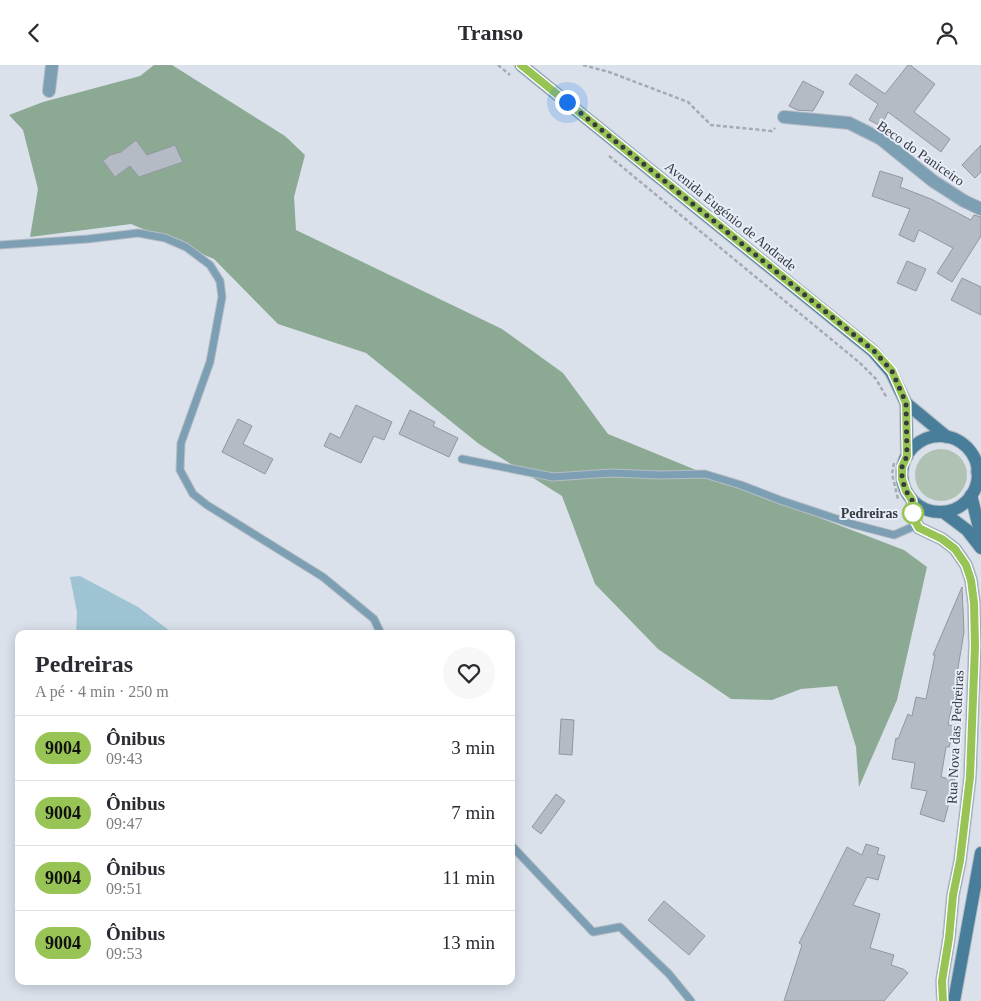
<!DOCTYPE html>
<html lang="pt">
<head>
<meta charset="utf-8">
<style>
	body { margin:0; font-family:Georgia,serif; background:#f7f7f7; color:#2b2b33; height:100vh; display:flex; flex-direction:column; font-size:19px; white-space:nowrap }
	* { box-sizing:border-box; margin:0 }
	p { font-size:16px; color:#7c7c81 }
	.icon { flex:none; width:28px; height:28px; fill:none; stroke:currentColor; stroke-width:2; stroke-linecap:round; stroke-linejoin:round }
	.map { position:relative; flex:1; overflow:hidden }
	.sheet { position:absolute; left:15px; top:565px; width:500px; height:355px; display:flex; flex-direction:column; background:#fff; border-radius:10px; box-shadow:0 2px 12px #0003 }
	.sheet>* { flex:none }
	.badge { padding:0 10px; border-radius:16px; font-size:18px; line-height:32px }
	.you { position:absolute; width:25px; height:25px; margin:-12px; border:4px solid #fff; border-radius:50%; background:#1a73e8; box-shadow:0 0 0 8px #1a73e833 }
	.map>.badge { position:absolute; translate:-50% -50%; box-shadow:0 0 0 2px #fff }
	.round { display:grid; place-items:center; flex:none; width:52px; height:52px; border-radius:26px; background:#f7f7f7 }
	.overview { display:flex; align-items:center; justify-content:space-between; height:85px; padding:0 20px }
	h1 { font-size:24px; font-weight:800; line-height:38px }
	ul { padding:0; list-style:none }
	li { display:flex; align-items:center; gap:15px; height:65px; padding:0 20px; border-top:1px solid #e1e1e2 }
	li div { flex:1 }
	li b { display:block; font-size:19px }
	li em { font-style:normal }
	li .badge { min-width:55px; font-weight:700; text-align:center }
	header { display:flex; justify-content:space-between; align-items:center; height:65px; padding:0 20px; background:#fff; font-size:22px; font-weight:800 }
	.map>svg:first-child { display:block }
	.green { fill:#afc2b4 }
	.forest { fill:#8caa93 }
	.water { fill:#9ec4d3 }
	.building { fill:#b5bbc5; stroke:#9197a1 }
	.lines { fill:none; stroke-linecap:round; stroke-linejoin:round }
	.service-casing { stroke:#b6bcc5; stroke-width:9 }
	.minor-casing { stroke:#b6bcc5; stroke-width:14 }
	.tertiary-casing { stroke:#b6bcc5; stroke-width:14 }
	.secondary-casing { stroke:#b6bcc5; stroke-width:14 }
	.path { stroke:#a5abb3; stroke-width:2.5; stroke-dasharray:4 2.5; stroke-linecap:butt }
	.service { stroke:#7d9fb3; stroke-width:7 }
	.minor { stroke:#7d9fb3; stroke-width:12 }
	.tertiary { stroke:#7d9fb3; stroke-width:12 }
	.secondary { stroke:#497e9b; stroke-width:12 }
	.line-casing { stroke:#fff; stroke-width:11 }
	.line { stroke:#98c455; stroke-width:8 }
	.walk { stroke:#373a3e; stroke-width:5; stroke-dasharray:0 9 }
	.stop-dot { fill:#fff; stroke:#98c455; stroke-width:2.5 }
	.labels { text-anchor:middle; stroke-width:4; stroke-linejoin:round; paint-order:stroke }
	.street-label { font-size:14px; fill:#373a3e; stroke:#e7eef9 }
	.stop-label { font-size:14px; font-weight:bold; fill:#373a3e; stroke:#e7eef9; text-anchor:end }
</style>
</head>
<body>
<header><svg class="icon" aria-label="back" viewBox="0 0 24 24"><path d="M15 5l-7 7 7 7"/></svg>Transo<svg class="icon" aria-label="person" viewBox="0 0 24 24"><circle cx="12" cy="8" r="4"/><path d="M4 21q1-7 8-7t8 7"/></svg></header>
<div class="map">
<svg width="981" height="936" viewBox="0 0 981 936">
	<rect width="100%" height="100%" fill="#dae1eb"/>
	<circle class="green" cx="941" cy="410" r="26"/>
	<path class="forest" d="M154 0H172L285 71 305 90 294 132 296 165 502 264 563 308 608 369 718 414 904 485 927 502 897 635 859 722 856 682 837 621 801 624 772 635 731 634 658 584 595 519 562 431 479 379 366 288 278 259 214 194 131 159 30 172 38 124 23 65 9 50 43 37 140 11Z"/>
	<path class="water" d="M80 511 138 542 174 569H76L77 547 70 512Z"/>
	<g class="building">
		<path d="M908 0H910L935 19 914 47 950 74 941 87 888 47 881 61 869 55 878 39 849 19 856 9 885 29Z"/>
		<path d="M803 16 824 27 813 46 797 45 789 41Z"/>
		<path d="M136 75 147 90 175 80 183 97 139 112 130 101 115 112 103 96 110 90 121 87Z"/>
		<path d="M981 80V107L975 113 962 100Z"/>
		<path d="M880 106 903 113 900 122 931 134 971 155 974 150 981 152V171L952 217 937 208 953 183 919 165 914 177 899 170 910 144 872 131Z"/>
		<path d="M907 196 926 204 916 226 897 218Z"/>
		<path d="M962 213 981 222V250L951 235Z"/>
		<path d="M356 340 392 357 384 375 374 371 361 398 324 381 330 368 340 373Z"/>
		<path d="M410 345 435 357 433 361 458 373 449 392 399 369Z"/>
		<path d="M238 354 252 361 243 379 273 394 265 409 222 387Z"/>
		<path d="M962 522 964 567 957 609 958 610 948 660 955 661 949 682H946L941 712 955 715 944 757 920 749 927 726 911 723 915 698 892 694 896 673 898 674 908 649 912 651 916 632 926 634 935 590H933Z"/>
		<path d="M561 654 574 655 572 690 559 689Z"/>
		<path d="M556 729 565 736 541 769 532 762Z"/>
		<path d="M866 779 879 783 877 789 885 791 878 815 867 812 853 840 880 849 870 883 894 890 891 900 903 904 908 908 884 936H784L802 880 799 878 847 782 862 790Z"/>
		<path d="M664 836 705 871 689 890 648 855Z"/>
	</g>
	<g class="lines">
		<defs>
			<g id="service">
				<path d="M0 180 88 174 138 168 165 173 186 182 210 200 220 216 222 232 210 297 181 378 180 405 193 429 207 440 323 512 374 554 381 569"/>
				<path d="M462 394 553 412 611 408 660 410 705 409 741 420 780 435 852 459 894 470 917 460"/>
				<path d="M511 780 593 867 620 862 669 909 691 936"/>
			</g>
			<g id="minor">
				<path d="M49 26 52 0"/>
				<path d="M784 52 849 58 881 74 933 116 964 136 981 144"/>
				<path d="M912 435 914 454 919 463 942 474 955 484 966 500 971 515 974 538 975 581 970 712 960 796 953 830 949 873 942 916 943 936"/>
			</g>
			<path id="tertiary" d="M977 407 981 406"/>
			<g id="secondary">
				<path d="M521 0 873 286 891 307 906 338 907 391"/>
				<path d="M906 338 947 372"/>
				<circle cx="940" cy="409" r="38"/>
				<path d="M971 430 981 471"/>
				<path d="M943 447 967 465 981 483"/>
				<path d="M954 936 981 788"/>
			</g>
		</defs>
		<use href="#service" class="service-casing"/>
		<use href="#minor" class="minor-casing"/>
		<use href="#tertiary" class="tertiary-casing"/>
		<use href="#secondary" class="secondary-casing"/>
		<g class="path">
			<path d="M498 0 510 10"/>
			<path d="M583 0 609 7 688 37 711 60 772 66 775 63"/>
			<path d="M609 91 860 298 876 314 887 333"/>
			<path d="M894 398 892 409 898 434"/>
		</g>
		<use href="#service" class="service"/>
		<use href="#minor" class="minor"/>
		<use href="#tertiary" class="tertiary"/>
		<use href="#secondary" class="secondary"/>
	</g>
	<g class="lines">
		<defs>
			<path id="line" d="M521 0 874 286 892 306 906 338 907 391 902 402V414L906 426 912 435 914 454 919 463 942 474 955 484 966 500 971 515 974 538 975 581 970 712 960 796 953 830 949 873 942 916 943 936"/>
		</defs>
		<use href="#line" class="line-casing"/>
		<use href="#line" class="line"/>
		<path class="walk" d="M567 37 874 286 892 306 906 338 907 391 902 402V414L906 426 912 435 914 454 913 448"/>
	</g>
	<circle class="stop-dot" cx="913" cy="448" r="10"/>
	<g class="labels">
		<g class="street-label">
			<text transform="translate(921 88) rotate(35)" y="5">Beco do Paniceiro</text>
			<text transform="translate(731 151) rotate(39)" y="5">Avenida Eugénio de Andrade</text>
			<text transform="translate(955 672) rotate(-87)" y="5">Rua Nova das Pedreiras</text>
		</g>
		<g class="stop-label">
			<text x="898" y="453">Pedreiras</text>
		</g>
	</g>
</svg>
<div class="you" style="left:567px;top:37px"></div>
<section class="sheet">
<div class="overview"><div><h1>Pedreiras</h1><p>A pé · 4 min · 250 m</p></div><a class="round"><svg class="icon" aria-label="heart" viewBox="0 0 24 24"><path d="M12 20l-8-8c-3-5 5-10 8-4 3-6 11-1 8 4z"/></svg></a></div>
<ul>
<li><span class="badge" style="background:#98c455;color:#111">9004</span><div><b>Ônibus</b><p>09:43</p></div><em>3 min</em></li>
<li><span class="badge" style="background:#98c455;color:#111">9004</span><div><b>Ônibus</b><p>09:47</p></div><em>7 min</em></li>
<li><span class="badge" style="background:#98c455;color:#111">9004</span><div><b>Ônibus</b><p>09:51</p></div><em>11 min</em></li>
<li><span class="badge" style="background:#98c455;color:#111">9004</span><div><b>Ônibus</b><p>09:53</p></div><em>13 min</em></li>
</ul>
</section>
</div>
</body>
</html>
